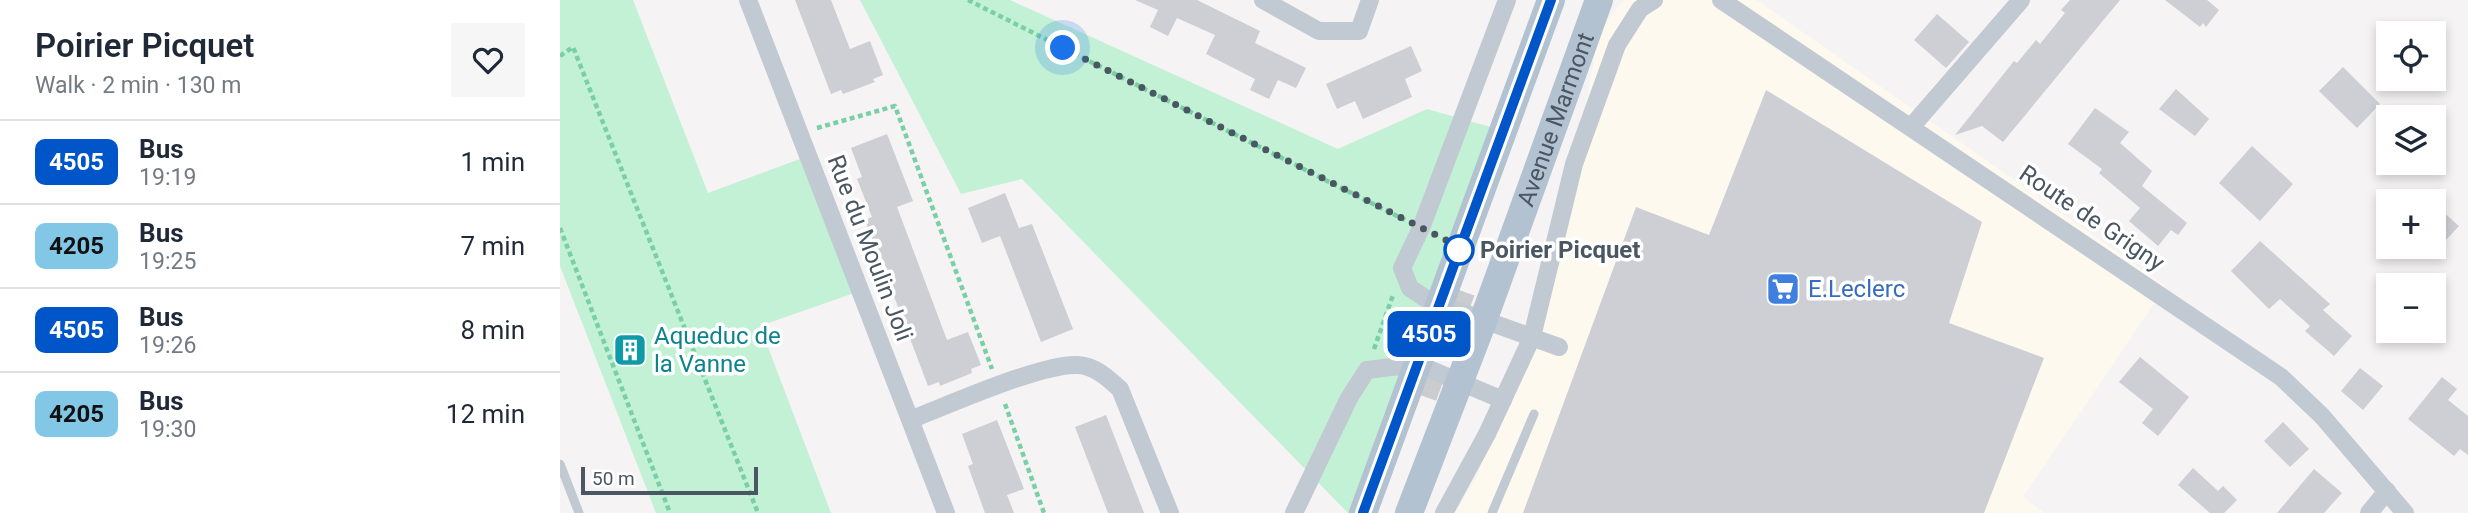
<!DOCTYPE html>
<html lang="en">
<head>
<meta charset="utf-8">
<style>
	body { margin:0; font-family:Roboto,sans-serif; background:#f6f6f7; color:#1f2937; height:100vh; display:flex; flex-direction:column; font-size:26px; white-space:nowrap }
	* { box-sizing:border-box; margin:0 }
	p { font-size:23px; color:#747a83 }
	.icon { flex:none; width:38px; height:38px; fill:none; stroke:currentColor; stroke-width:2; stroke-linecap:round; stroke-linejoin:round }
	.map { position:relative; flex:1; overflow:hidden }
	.drawer { display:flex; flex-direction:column; background:#fff; width:560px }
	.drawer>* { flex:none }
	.badge { padding:0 14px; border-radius:10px; font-size:24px; line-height:46px }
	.fabs { position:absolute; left:1816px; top:21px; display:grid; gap:14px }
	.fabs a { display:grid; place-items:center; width:70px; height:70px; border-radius:0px; background:#fff; box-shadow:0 4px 10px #0003; font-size:35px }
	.scale { position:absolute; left:21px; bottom:18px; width:177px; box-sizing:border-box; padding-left:7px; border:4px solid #4a5661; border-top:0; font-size:19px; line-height:24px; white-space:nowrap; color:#4a5661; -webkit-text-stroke:5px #fff; paint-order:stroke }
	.you { position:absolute; width:35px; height:35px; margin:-18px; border:5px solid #fff; border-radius:50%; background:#1a73e8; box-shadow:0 0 0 10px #1a73e833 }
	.map>.badge { position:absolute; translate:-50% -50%; box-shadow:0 0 0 4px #fff }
	.round { display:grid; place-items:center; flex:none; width:74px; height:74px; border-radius:0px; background:#f6f6f7 }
	.headline { display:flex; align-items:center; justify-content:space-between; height:119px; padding:0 35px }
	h1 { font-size:33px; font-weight:600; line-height:52px }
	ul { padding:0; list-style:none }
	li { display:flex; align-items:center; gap:21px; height:84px; padding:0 35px; border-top:2px solid #e0e1e3 }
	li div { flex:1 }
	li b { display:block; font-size:26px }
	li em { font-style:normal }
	li .badge { min-width:77px; font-weight:700; text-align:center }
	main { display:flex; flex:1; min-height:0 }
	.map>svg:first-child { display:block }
	.commercial { fill:#fdf9ef }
	.green { fill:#c3f1d5 }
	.building { fill:#cdcfd5 }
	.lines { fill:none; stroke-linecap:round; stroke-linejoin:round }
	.primary-tunnel { stroke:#caccce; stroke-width:28; stroke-dasharray:28 14; stroke-linecap:butt }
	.path { stroke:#7ad0a6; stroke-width:4.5; stroke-dasharray:5 3.5; stroke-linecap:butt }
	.service { stroke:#c1cad2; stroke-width:9 }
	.minor { stroke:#c1cad2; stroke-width:18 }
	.primary { stroke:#b3c2d1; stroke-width:28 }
	.line-casing { stroke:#fff; stroke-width:16 }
	.line { stroke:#0055c8; stroke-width:10 }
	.walk { stroke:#4a5661; stroke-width:7; stroke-dasharray:0 12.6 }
	.stop-dot { fill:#fff; stroke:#0055c8; stroke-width:3.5 }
	.labels { text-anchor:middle; stroke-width:7; stroke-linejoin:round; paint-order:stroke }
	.street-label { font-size:24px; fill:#4a5661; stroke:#fff }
	.stop-label { font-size:24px; font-weight:bold; fill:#4a5661; stroke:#fff; text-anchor:start }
	.shop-label { font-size:24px; fill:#366cbe; stroke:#fff; text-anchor:start }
	.culture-label { font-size:24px; fill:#0d838f; stroke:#fff; text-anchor:start }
</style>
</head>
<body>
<main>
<section class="drawer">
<div class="headline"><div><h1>Poirier Picquet</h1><p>Walk · 2 min · 130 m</p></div><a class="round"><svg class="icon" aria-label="heart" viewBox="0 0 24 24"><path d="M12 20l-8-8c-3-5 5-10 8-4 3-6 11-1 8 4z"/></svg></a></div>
<ul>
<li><span class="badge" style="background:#0055c8;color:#fff">4505</span><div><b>Bus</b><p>19:19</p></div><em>1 min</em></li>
<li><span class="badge" style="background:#82c8e6;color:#111">4205</span><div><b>Bus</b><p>19:25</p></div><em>7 min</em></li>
<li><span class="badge" style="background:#0055c8;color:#fff">4505</span><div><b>Bus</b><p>19:26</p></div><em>8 min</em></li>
<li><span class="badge" style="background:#82c8e6;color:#111">4205</span><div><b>Bus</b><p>19:30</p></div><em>12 min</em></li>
</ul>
</section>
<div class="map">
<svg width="1908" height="513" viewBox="0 0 1908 513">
	<rect width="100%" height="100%" fill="#f5f3f3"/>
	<path class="commercial" d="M1064 0H1197L1606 286 1463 497 1485 513H895L916 478 993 283 1040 28Z"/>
	<g class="green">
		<path d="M0 0H73L148 193 248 156 300 291 200 326 271 513H96L0 266Z"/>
		<path d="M300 0H450L778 149 867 109 934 128 793 513H788L462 179 401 194Z"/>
	</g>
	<g class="building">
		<path d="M235 0H271L290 49 310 41 323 75 313 79 315 82 283 94 281 90 271 94Z"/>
		<path d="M575 0H637L700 31 695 43 746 68 736 88 718 80 709 99 690 90 695 79 646 54 655 35 617 18 608 36 590 27 598 10Z"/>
		<path d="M1510 0H1560L1443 142 1422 126 1395 135 1454 61 1457 63 1476 40 1480 44 1505 13 1501 10Z"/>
		<path d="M1605 0H1647L1659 10 1646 27 1643 23 1640 27Z"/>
		<path d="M1377 14 1409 42 1386 68 1354 40Z"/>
		<path d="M851 46 862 71 845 79 852 97 803 119 795 101 777 109 766 84Z"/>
		<path d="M1783 67 1820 104 1797 128 1759 91Z"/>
		<path d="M1616 89 1649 119 1635 136 1599 109Z"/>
		<path d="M1206 90 1422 222 1389 323 1484 358 1424 513H963L1076 207 1149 235Z"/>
		<path d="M1535 108 1569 132 1560 143 1592 171 1582 186 1627 223 1618 235 1611 230 1598 246 1569 221 1580 208 1539 173 1542 169 1508 144Z"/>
		<path d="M327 134 353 201 337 207 387 340 408 332 421 365 411 369 412 373 380 386 379 382 368 386 305 220 312 217 297 179 302 177 291 148Z"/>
		<path d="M1692 146 1733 184 1700 221 1659 183Z"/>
		<path d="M445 193 459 228 472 224 513 329 481 342 440 236 422 243 408 208Z"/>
		<path d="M1874 204 1899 226 1874 253Z"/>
		<path d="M1700 241 1770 304 1763 310 1792 336 1774 356 1745 331 1750 326 1720 299 1709 309 1671 271Z"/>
		<path d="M1580 357 1629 397 1598 436 1582 423 1593 409 1559 382Z"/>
		<path d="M1800 368 1823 386 1803 410 1781 391Z"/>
		<path d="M1882 377 1897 389 1888 400 1908 416V455L1900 449 1894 456 1848 419Z"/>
		<path d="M546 415 584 513H548L515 427Z"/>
		<path d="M437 420 464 489 447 495 454 513H425L408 466 413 464 402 434Z"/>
		<path d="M1723 422 1749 449 1730 467 1704 441Z"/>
		<path d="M1633 468 1658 491 1663 486 1677 500 1664 513H1650L1618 485Z"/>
		<path d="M1754 469 1782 493 1764 513H1717Z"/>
	</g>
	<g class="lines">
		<path class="primary-tunnel" d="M863 396 903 286"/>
		<g class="path">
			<path d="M408 0 845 220"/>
			<path d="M0 56 13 47 198 513"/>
			<path d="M257 128 335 106 432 369"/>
			<path d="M0 228 110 513"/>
			<path d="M814 349 833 295"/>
			<path d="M445 404 484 513"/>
		</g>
		<g class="service">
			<path d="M0 464 19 513"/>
			<path d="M932 513 974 414"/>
		</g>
		<g class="minor">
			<path d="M188 0 386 513"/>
			<path d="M703 0 759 31H799L810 0"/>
			<path d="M947 0 861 228 842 268 850 288 868 300 999 347"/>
			<path d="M1161 0 1721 377 1762 416 1845 513"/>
			<path d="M1352 126 1461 0"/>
			<path d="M352 419C389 405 482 363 518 365 535 366 548 378 560 389L610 513"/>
			<path d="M734 513 789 398 807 370 857 364 943 400"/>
			<path d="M884 513 927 434 972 337 1014 164 1057 45 1080 9 1094 0"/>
			<path d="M1809 513 1827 491"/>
		</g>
		<g class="primary">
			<path d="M803 513 991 0"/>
			<path id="s1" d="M849 513 923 321 1039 0"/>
		</g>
	</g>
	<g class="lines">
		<defs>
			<path id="line" d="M803 513 991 0"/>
		</defs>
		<use href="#line" class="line-casing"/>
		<use href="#line" class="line"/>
		<path class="walk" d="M503 48 900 247 899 250"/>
	</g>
	<defs>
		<symbol id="supermarket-square" viewBox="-11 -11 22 22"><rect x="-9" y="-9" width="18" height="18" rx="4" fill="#3f7fe0" stroke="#fff"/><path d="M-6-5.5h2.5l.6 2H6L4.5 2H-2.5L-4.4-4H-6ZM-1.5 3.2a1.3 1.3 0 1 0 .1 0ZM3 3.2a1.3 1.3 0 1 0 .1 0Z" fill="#fff"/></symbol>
		<symbol id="building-square" viewBox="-11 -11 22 22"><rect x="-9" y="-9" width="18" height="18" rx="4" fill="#0f9aa8" stroke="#fff"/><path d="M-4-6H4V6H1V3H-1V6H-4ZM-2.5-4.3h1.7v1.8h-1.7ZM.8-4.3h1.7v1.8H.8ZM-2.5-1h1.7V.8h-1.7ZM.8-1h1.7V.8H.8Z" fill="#fff"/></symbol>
	</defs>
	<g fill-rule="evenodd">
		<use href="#supermarket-square" x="1204" y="270" width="38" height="38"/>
		<use href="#building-square" x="51" y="331" width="38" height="38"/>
	</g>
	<circle class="stop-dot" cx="899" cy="250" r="14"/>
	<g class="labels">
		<g class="street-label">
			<text dy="8" stroke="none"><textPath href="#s1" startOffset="420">Avenue Marmont</textPath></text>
			<text transform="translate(1532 218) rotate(34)" y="8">Route de Grigny</text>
			<text transform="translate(310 248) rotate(69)" y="8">Rue du Moulin Joli</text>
		</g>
		<g class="stop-label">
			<text x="920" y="258">Poirier Picquet</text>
		</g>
		<g class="shop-label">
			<text x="1248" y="297">E.Leclerc</text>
		</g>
		<g class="culture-label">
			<text x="94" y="344">Aqueduc de<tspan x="94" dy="28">la Vanne</tspan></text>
		</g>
	</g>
</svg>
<div class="fabs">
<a><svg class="icon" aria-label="locate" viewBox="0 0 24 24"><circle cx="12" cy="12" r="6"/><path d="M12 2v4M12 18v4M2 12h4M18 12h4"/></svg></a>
<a><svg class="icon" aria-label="layers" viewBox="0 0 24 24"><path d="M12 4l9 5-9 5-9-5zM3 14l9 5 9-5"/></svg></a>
<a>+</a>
<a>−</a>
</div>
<div class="scale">50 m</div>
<div class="you" style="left:503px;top:48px"></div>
<b class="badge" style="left:869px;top:334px;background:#0055c8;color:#fff">4505</b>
</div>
</main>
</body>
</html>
